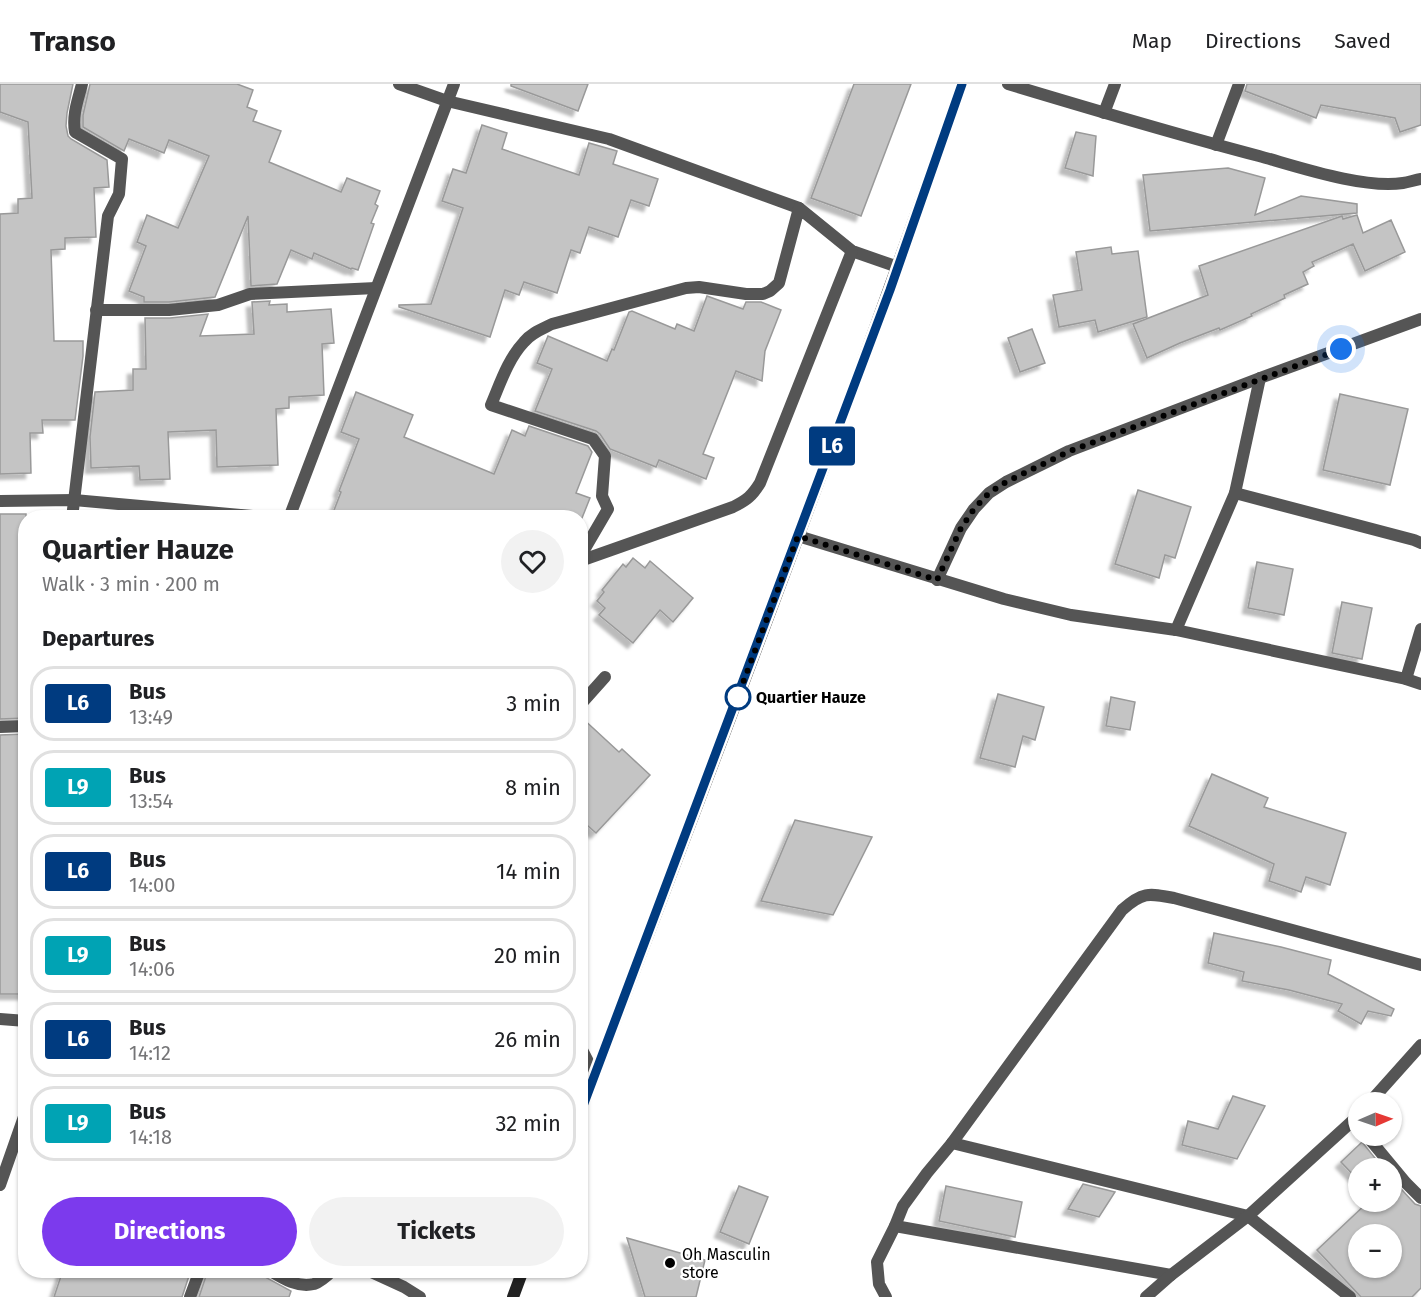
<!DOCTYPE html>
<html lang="en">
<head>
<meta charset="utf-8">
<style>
	body { margin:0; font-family:"Fira Sans",sans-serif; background:#f2f2f2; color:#202124; height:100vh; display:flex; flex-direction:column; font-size:22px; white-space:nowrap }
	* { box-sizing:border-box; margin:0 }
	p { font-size:20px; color:#757577 }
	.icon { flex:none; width:33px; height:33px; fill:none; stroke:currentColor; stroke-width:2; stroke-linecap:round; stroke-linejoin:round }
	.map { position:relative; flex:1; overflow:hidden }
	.panel { position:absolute; left:18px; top:426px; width:570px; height:768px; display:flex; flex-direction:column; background:#fff; border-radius:24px; box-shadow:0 2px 4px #0004 }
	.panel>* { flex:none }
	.badge { padding:0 12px; border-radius:4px; font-size:21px; line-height:39px }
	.needle { width:39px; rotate:88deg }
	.controls { position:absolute; left:1348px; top:1008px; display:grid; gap:12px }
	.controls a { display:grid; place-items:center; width:54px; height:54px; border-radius:50%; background:#fff; box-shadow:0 2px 4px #0004; font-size:30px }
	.you { position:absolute; width:30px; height:30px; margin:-15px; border:4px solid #fff; border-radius:50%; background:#1a73e8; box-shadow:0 0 0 9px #1a73e833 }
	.map>.badge { position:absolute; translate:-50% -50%; box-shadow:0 0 0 3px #fff }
	h2 { padding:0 24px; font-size:22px; line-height:54px }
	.round { display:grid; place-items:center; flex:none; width:63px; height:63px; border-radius:32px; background:#f2f2f2 }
	.head { display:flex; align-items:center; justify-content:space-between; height:102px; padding:0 24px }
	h1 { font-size:28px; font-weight:700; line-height:45px }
	.primary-button { display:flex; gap:12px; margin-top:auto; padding:12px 24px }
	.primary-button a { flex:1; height:69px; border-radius:36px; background:#7c3aed; color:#fff; font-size:24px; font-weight:700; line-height:69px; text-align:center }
	.primary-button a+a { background:#f2f2f2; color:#202124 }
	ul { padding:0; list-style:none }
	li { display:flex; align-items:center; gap:18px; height:75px; margin:0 12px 9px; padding:0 12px; border:3px solid #e0e0e0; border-radius:24px }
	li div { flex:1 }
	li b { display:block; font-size:22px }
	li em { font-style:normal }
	li .badge { min-width:66px; font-weight:700; text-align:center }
	header { display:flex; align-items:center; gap:36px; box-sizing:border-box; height:84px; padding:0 30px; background:#fff; border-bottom:2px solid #e0e0e0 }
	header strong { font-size:28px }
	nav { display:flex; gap:33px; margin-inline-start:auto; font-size:21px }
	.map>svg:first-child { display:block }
	.building { fill:#c4c4c4; stroke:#999; stroke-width:1.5; fill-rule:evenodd; filter:url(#shadow) }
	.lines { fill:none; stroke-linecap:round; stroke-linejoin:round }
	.street { stroke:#555; stroke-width:12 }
	.secondary { stroke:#222; stroke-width:12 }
	.line-casing { stroke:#fff; stroke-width:14 }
	.line { stroke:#003b80; stroke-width:9 }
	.walk { stroke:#000; stroke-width:6; stroke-dasharray:0 10.8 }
	.stop-dot { fill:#fff; stroke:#003b80; stroke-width:3 }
	.poi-dot { fill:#000; stroke:#fff; stroke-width:2 }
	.labels { text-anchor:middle; stroke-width:4.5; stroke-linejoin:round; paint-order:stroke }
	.stop-label { font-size:16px; font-weight:bold; fill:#000; stroke:#fff; text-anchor:start }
	.poi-label { font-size:16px; fill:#000; stroke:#fff; text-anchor:start }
</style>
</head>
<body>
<header>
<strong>Transo</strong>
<nav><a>Map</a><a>Directions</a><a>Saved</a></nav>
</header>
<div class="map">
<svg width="1421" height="1213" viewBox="0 0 1421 1213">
	<defs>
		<filter id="shadow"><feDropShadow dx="-5.5" dy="5.5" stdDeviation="1.5" flood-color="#0004"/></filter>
	</defs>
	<rect width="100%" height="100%" fill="#fff"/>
	<g class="building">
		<path d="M0 0H73L67 29 66 42 68 52 71 55 107 76 109 103 94 104 96 153 65 154V165L51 166 54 257H83V272L75 336H42L43 349H30L31 389 0 390V130L18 129V115L32 114 28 38 0 28Z"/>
		<path d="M90 0H237L253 6 247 23 257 27 253 37 281 47 269 78 341 108 347 94 380 107 375 120 378 122 371 139 374 140 358 186 352 184 351 185 314 169 312 175 291 166 277 200 251 202 248 132 215 213 169 218H144V213L129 207 146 162 137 158 147 131 178 144 209 72 169 56 164 69 129 55 124 67 83 43V31Z"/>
		<path d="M511 0H588L578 27 511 2Z"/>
		<path d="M854 0H911L861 132 811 114Z"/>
		<path d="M1247 0H1421V41L1400 48 1395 34 1321 21 1316 34 1245 7Z"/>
		<path d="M482 41 507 49 502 65 579 91 589 59 617 67 613 80 658 95 649 122 631 116 618 153 589 143 580 169 571 166 557 209 524 198 519 211 505 206 490 253 399 223V221L431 220 463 124 442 117 453 85 466 89Z"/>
		<path d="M1076 48 1096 52 1093 92 1065 84Z"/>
		<path d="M1228 84 1265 94 1255 131 1301 112 1357 120V129L1150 147 1143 91Z"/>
		<path d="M1357 131 1363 149 1391 136 1405 168 1365 187 1353 160 1312 178 1314 182 1303 188 1308 200 1284 211 1285 214 1251 230 1252 232 1220 246 1219 244 1180 259 1147 274 1133 240 1208 211 1199 182 1342 132 1343 135Z"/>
		<path d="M1111 163 1112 170 1138 167 1147 233 1098 248 1095 236 1059 243 1053 211 1082 206 1076 168Z"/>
		<path d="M707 212 743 225 746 218H761L781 226 765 267 762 297 736 287 703 370 714 374 706 395 659 376 656 383 610 365 600 350 596 347 535 327 552 285 537 279 548 252 607 277 612 265 614 266 629 228 632 227 675 245 677 240 694 247Z"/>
		<path d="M270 217 269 221 287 220V228L331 225 334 259 322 260 324 311 289 313V324L276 325 278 381 217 383 216 346 168 348 170 395 140 396 139 382 91 384 90 353 95 308 133 306V285H146L145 234H170L208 230 200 252 254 250 252 218Z"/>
		<path d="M1032 245 1045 279 1020 288 1008 254Z"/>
		<path d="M356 308 413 331 404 353 494 390 512 346 525 352 529 342 588 362 592 368 576 409 590 414 582 434H331L341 408 339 407 359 355 341 348Z"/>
		<path d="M1340 310 1408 325 1390 401 1323 386Z"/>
		<path d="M1138 406 1191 423 1175 474 1165 471 1159 494 1115 480Z"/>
		<path d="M0 430H26V634L0 635Z"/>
		<path d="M633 474 645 484 650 477 693 514 673 538 660 526 633 559 599 531 605 524 597 517 604 508 602 506 623 480 626 483Z"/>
		<path d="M1257 478 1293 485 1284 531 1248 524Z"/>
		<path d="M1342 518 1372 524 1362 575 1332 569Z"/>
		<path d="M998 610 1044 623 1035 656 1023 652 1015 683 980 674Z"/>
		<path d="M1111 613 1135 618 1130 646 1106 642Z"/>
		<path d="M580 632 619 668 622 665 650 691 596 749 580 735Z"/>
		<path d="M26 650V910H0V651Z"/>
		<path d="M1212 690 1268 714 1264 723 1346 749 1330 801 1306 793 1301 808 1269 797 1274 780 1189 742Z"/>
		<path d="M795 736 872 753 833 831 761 817Z"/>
		<path d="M1214 849 1281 863 1331 876 1328 890 1394 925 1391 932 1368 927 1361 940 1338 927 1342 920 1289 906 1242 897 1244 888 1208 879Z"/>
		<path d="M1233 1012 1265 1022 1237 1075 1182 1061 1188 1037 1218 1045Z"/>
		<path d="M1362 1058 1383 1084H1359V1097L1341 1078Z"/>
		<path d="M1392 1095 1415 1120 1421 1122V1204L1412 1213H1361L1317 1166 1368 1118H1392ZM1359 1150H1392V1184H1359Z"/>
		<path d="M1083 1100 1115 1108 1099 1133 1068 1125Z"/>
		<path d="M739 1102 768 1113 749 1160 720 1148Z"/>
		<path d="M946 1102 1022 1118 1015 1153 939 1137Z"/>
		<path d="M627 1154 705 1176 696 1213H645Z"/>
		<path d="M63 1186H191L182 1213H54Z"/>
		<path d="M208 1186H261L265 1193 291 1207 289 1213H199Z"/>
	</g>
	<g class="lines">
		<g class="street">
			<path d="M399 0 447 17 609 55 799 124"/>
			<path d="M1008 0C1091 25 1175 50 1259 72 1299 83 1363 105 1403 99 1409 98 1415 96 1421 95"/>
			<path d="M1104 29 1115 0"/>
			<path d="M1216 61 1239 0"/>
			<path d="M96 226H169L218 221 250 210 376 204"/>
			<path d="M1235 409 1414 456 1421 459"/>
			<path d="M0 417 74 416 274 434"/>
			<path d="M72 434 108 132 119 110 122 75 75 48C72 31 78 16 82 0"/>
			<path d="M289 434 454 0"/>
			<path d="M798 452 1004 515 1071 531 1176 546 1406 595 1421 600"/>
			<path d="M580 473 608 425 602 412 605 372 593 355 491 321C500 300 508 275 524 258 531 249 542 245 552 240L686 204 699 203 746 210H763L770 207 779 199 799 124 852 167 898 183"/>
			<path d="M580 477 733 423C747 416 752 412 760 399L852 167"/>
			<path d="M937 496 961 444 974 425 989 409 1006 398 1069 367 1260 294 1421 235"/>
			<path d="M1176 546 1235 409 1260 294"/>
			<path d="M1406 595 1421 545"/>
			<path d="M580 621 605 593"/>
			<path d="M0 643 26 642"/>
			<path d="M0 935 26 937"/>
			<path d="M580 962 595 991"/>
			<path d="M1370 1018 1421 961"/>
			<path d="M1367 1052 1406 1099 1421 1114"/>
			<path d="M952 1059 1248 1132 1350 1213"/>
			<path d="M0 1101 26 1027"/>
			<path d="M895 1142 1171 1191"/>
			<path d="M269 1186C282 1194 297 1204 314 1200 320 1198 328 1191 333 1186"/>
			<path d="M367 1186 404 1203 420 1213"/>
			<path d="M190 1213 200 1186"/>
			<path d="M886 1213 879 1200 877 1178 895 1142 903 1122 927 1089 952 1059 1122 826C1142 808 1148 809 1174 814L1421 881"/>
			<path d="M1146 1213 1171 1191 1248 1132 1359 1031"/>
		</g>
		<g class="secondary">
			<path d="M580 1030C710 688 841 346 962 0"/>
			<path d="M513 1213 523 1186"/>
		</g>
	</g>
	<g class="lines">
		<defs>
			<path id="line" d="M580 1030 890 206 962 0"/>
		</defs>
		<use href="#line" class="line-casing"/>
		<use href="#line" class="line"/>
		<path class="walk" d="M738 613 735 620 798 452 937 496 961 444 974 425 989 409 1006 398 1070 367 1341 265"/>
	</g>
	<circle class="stop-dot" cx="738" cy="613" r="12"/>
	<circle class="poi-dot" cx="670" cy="1179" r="6"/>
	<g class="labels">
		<g class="stop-label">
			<text x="756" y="619">Quartier Hauze</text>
		</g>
		<g class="poi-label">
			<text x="682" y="1176">Oh Masculin<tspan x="682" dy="18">store</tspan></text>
		</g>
	</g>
</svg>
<div class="controls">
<a><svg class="needle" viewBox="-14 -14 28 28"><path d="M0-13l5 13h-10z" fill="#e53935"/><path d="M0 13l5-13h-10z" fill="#757577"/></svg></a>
<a>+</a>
<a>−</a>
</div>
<div class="you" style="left:1341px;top:265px"></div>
<b class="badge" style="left:832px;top:362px;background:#003b80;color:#fff">L6</b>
<section class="panel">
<div class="head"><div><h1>Quartier Hauze</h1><p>Walk · 3 min · 200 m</p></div><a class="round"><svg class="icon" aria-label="heart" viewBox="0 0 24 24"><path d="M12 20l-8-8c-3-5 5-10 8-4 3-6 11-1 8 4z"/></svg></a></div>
<h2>Departures</h2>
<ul>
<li><span class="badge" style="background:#003b80;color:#fff">L6</span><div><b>Bus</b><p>13:49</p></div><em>3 min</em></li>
<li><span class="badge" style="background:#00a3b4;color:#fff">L9</span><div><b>Bus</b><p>13:54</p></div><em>8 min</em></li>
<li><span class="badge" style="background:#003b80;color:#fff">L6</span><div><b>Bus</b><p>14:00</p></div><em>14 min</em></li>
<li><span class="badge" style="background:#00a3b4;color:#fff">L9</span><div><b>Bus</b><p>14:06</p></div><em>20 min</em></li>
<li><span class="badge" style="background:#003b80;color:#fff">L6</span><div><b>Bus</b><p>14:12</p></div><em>26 min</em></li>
<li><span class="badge" style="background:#00a3b4;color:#fff">L9</span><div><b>Bus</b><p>14:18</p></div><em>32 min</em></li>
</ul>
<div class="primary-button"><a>Directions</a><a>Tickets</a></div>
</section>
</div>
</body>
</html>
